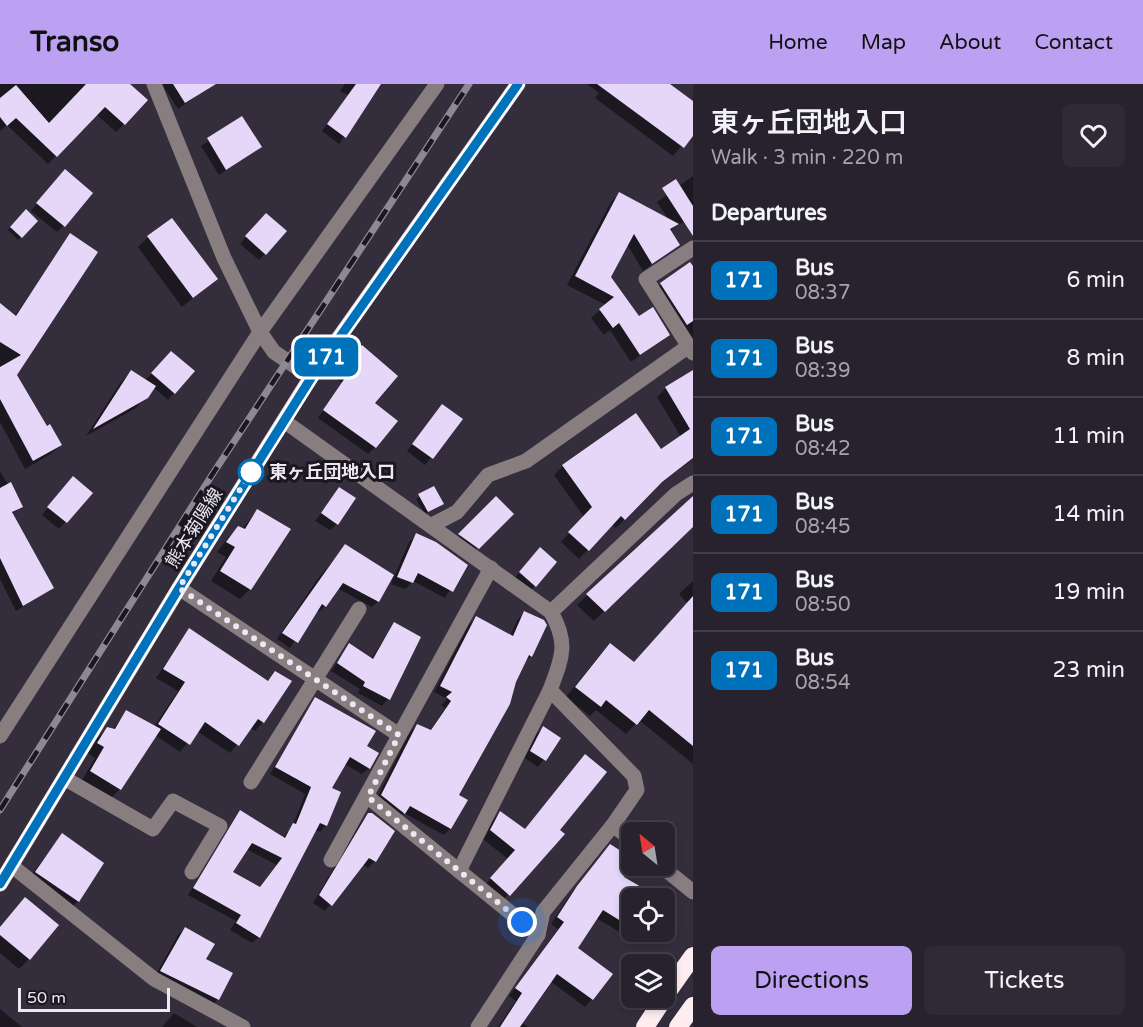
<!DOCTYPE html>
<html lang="en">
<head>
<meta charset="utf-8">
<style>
	body { margin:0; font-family:"Varela Round","Noto Sans JP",sans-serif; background:#2f2a35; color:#f1f3f6; height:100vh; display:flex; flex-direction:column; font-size:22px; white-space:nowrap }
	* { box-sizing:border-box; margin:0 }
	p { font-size:20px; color:#a4a4aa }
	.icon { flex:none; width:33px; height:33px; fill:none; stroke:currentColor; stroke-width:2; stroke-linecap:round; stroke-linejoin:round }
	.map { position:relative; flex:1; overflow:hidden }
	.side { display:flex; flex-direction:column; background:#27222d; width:450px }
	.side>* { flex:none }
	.badge { padding:0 12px; border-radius:9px; font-size:21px; line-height:39px }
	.needle { width:39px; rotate:330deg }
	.controls { position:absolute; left:621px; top:738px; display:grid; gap:12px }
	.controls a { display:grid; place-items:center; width:54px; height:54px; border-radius:9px; background:#27222d; box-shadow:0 3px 9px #0003,0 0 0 2px #433f49; font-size:30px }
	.scale { position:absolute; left:18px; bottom:15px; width:152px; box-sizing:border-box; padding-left:6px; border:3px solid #ece8f2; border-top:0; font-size:16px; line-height:21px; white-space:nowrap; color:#ece8f2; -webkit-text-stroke:4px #1a171e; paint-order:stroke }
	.you { position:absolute; width:30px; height:30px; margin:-15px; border:4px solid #fff; border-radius:50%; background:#1a73e8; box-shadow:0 0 0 9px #1a73e833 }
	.map>.badge { position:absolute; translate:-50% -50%; box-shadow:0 0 0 3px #fff }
	h2 { padding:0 18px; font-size:22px; line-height:54px }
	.round { display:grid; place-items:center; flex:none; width:63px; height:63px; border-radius:9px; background:#2f2a35 }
	.summary { display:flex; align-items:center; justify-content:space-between; height:102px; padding:0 18px }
	h1 { font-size:28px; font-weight:600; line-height:45px }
	.action { display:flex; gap:12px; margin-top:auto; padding:12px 18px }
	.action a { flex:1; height:69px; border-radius:9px; background:#bca0f2; color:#111; font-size:24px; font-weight:600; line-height:69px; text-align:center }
	.action a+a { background:#2f2a35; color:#f1f3f6 }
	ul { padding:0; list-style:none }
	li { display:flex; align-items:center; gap:18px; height:78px; padding:0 18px; border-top:2px solid #433f49 }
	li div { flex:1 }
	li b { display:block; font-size:22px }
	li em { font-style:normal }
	li .badge { min-width:66px; font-weight:700; text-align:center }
	header { display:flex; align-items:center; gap:36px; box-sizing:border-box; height:84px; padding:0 30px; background:#bca0f2; color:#111 }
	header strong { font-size:28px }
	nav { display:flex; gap:33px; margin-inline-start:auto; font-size:21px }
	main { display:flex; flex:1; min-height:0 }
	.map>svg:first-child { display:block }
	.shadow { fill:#0007; fill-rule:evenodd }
	.building { fill:#e6d7f8; fill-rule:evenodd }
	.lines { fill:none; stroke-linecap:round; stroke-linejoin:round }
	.minor { stroke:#887e80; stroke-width:15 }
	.major { stroke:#e1ccd0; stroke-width:15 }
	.highway { stroke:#fdedf0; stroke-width:18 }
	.rail-casing { stroke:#8e8895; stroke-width:7 }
	.rail { stroke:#1a171e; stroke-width:4.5; stroke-dasharray:14; stroke-linecap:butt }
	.line-casing { stroke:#fff; stroke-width:14 }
	.line { stroke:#0072bc; stroke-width:9 }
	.walk { stroke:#ece8f2; stroke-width:6; stroke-dasharray:0 10.8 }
	.stop-dot { fill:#fff; stroke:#0072bc; stroke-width:3 }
	.labels { text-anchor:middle; stroke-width:6; stroke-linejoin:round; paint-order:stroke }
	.stop-label { font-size:18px; font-weight:bold; fill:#ece8f2; stroke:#1a171e; text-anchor:start }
	.street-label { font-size:18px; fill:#ece8f2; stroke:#1a171e }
</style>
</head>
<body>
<header>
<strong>Transo</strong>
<nav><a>Home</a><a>Map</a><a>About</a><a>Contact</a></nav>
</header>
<main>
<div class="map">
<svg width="693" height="943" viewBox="0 0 693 943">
	<rect width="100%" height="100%" fill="#342d3c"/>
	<g class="shadow">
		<path d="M0 0H127L124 40 116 48 96 30 48 80 7 41 0 47Z"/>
		<path d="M162 0H211L212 1 178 25Z"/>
		<path d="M345 0H379L339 60 322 47 348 11 340 7Z"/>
		<path d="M587 0H667L693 19V49L673 72 595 14 599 9Z"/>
		<path d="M242 34 260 63 219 91 201 62Z"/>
		<path d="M693 92V132L669 147 678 161 643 187 627 160 609 194 639 234 668 251 631 278 610 246 604 251 591 234 606 221 567 201 611 118 620 110 631 132 648 121 646 124 669 136 657 118Z"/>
		<path d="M58 94 63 142 57 148 31 127Z"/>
		<path d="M26 127 36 137 18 156 8 146Z"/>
		<path d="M259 137 265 170 259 176 240 160Z"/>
		<path d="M71 151 16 291 46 344 61 361 52 369 25 385 0 338V221L14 233Z"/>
		<path d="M148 153 216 195 182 223 138 163Z"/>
		<path d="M693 183V272L653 209 661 200Z"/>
		<path d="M355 270 373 320 375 363 368 370 318 334 342 299 336 294Z"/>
		<path d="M164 275 174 309 168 316 153 303 136 324 86 352 121 298 131 288 145 297Z"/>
		<path d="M693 288V375L653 405 616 444 612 440 579 475 561 458 584 433 554 391 563 382 661 368 681 353 657 313 666 304Z"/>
		<path d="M442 322 461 335 425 381 407 367Z"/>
		<path d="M0 387 21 422 12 430 52 504 16 527 0 495Z"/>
		<path d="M67 401 91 409 59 445 42 431Z"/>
		<path d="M434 404 442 420 425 430 416 415Z"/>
		<path d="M339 405 337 440 330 446 315 437Z"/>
		<path d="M496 414 511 430 471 470 453 457Z"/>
		<path d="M693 414V442L594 537 577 521 634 465Z"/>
		<path d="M257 427 250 505 240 515 211 497 226 473 217 468 228 454 238 444 242 445Z"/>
		<path d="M416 451 466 481 445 514 413 497 405 505 391 500 409 458Z"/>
		<path d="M345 462 378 517 372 523 337 504 325 522 319 528 316 526 290 564 277 555 317 496Z"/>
		<path d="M533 472 535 502 528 508 513 496Z"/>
		<path d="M693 497V680L639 636 626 650 596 626 590 632 566 613 600 571 634 580 687 519 679 510Z"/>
		<path d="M524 529 531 572 523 579 457 712 466 717 450 745 444 751 404 729 397 736 375 718 410 648 417 642 430 647 445 624 441 621 447 615 434 608 469 541 476 534 510 552 518 535Z"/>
		<path d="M394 540 388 615 382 622 358 609 360 605 331 587 349 561 371 575Z"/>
		<path d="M189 546 266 598 275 589 263 638 255 647 250 644 230 669 197 647 180 668 155 651 120 705 110 715 81 698 95 674 88 669 97 655 108 644 112 646 127 628 154 643 178 607 156 594Z"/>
		<path d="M316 615 369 684 362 690 344 680 330 705 326 741 320 748 315 746 259 853 252 859 230 846 236 837 188 811 240 728 283 754 293 741 305 710 270 690ZM246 765 277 781 259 804 231 789Z"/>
		<path d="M543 644 559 655 538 683 525 674 536 651Z"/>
		<path d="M500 729 524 746 558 747 501 819 483 803 508 775 483 755 492 737Z"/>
		<path d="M368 731 375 777 368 784 362 780 325 827 313 819 362 737Z"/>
		<path d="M62 751 78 817 68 827 26 798Z"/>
		<path d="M603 769 622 794 649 810 646 814H632L630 842 623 850 596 834 576 865 592 915 585 923 550 897 521 938 528 943H498L516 917 509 912 558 845 551 840 570 811Z"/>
		<path d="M0 843 29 875 19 885 0 869Z"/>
		<path d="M185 844 204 876 218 915 211 922 154 894 178 851Z"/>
		<path d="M0 925 22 943H0Z"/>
		<path d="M174 929 197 943H162Z"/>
	</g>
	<g class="building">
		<path d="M86 0H130L148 16 125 41 105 23 57 73 16 34 7 42 0 33V14L16 1 49 39Z"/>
		<path d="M173 0H216L185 19Z"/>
		<path d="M356 0H381L346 54 327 40Z"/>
		<path d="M597 0H670L693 17V52L684 64Z"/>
		<path d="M242 32 262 63 226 86 207 54Z"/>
		<path d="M65 85 93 109 65 143 36 119Z"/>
		<path d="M676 95 693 122V152L662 104Z"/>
		<path d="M619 108 679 140 670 145 680 161 652 180 634 150 611 193 639 232 653 223 670 251 640 271 619 239 613 244 599 225 614 213 575 192Z"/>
		<path d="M26 125 38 137 22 154 10 143Z"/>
		<path d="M266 129 287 147 266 171 245 152Z"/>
		<path d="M172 134 218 195 193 214 147 152Z"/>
		<path d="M70 149 98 168 17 291 47 342 50 340 62 361 33 377 0 315V283L21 271 0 258V219L16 232Z"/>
		<path d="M690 178 693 182V237L687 241 660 199Z"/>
		<path d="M362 261 398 292 375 319 398 337 376 364 323 326 347 291 341 286Z"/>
		<path d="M171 267 195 287 175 310 151 289Z"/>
		<path d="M131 286 156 302 148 314 93 345Z"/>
		<path d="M693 286V374L662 398 625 436 621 432 589 467 568 448 592 423 562 381 636 329 661 365 690 345 665 303Z"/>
		<path d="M442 320 463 335 433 375 412 360Z"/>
		<path d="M73 392 93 409 67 439 47 423Z"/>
		<path d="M11 398 23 423 12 428 54 504 23 522 0 474V404Z"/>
		<path d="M434 402 444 420 428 428 418 410Z"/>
		<path d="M339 403 356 414 338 441 321 429Z"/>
		<path d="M496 412 514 430 479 465 458 450Z"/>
		<path d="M693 412V443L605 528 586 510Z"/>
		<path d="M257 425 291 445 251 506 220 487 235 463 226 458 238 442 245 445Z"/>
		<path d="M416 449 436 458 468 481 453 508 418 489 413 499 397 493Z"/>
		<path d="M345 460 394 491 379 518 343 499 326 523 322 520 298 559 282 549Z"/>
		<path d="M540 463 557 478 536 503 519 488Z"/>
		<path d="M693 512V662L649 626 637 641 606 616 601 623 575 603 610 559 634 578Z"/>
		<path d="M524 527 544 536 547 541 532 573 529 571 516 598 510 620 459 711 468 716 451 745 410 722 405 730 381 711 417 640 431 646 451 617 446 613 452 608 440 602 476 532 513 552Z"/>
		<path d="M394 538 421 553 390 616 363 602 365 598 337 579 349 559 373 575Z"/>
		<path d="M189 544 268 597 275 587 292 597 264 639 258 635 239 662 205 638 190 661 158 640 185 598 163 585Z"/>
		<path d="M315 613 376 647 367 662 379 669 370 685 350 673 332 704 341 708 327 742 320 739 260 854 236 839 241 831 193 804 240 726 285 754 293 739 296 740 311 703 275 683ZM252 759 282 774 260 803 233 788Z"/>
		<path d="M126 626 161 645 121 706 90 687 104 663 97 659 107 643 115 645Z"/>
		<path d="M543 642 561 654 546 677 530 667Z"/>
		<path d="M585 670 607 688 560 746 565 750 510 812 490 794 515 766 490 746 500 727 525 745Z"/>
		<path d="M368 729H372L395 747 376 778 369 774 332 822 319 811Z"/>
		<path d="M62 749 104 779 79 818 35 788Z"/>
		<path d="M610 760 632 774V782L624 793 660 814H632V844L603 826 578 864 613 890 593 916 557 890 520 943H500L522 909 515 904 564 838 557 833 577 802Z"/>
		<path d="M25 813 59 841 30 876 0 851V843Z"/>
		<path d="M185 843 215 860 206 875 233 889 219 916 160 887Z"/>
	</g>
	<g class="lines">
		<g class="minor">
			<path d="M154 0 224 174 260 248 274 268 311 293"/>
			<path d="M693 164 646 195 693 269"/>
			<path d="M284 337 551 528C569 560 562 574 550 606L634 692 637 706 613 741"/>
			<path d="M432 441 457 428 488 391 526 377 689 262"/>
			<path d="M179 504 399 651"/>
			<path d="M551 528 676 410 693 399"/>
			<path d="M0 652 260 248 437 0"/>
			<path d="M64 694 153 745 173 717 220 742 192 788"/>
			<path d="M251 698 359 525"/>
			<path d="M368 713 538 851"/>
			<path d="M331 776 491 484"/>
			<path d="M12 782 154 895 243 943"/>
			<path d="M661 782 693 808"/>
			<path d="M459 787 550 606"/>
			<path d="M478 943 538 851 543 828 613 741 632 756"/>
		</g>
		<path class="major" d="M0 800 179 504 311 293 518 0"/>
		<g class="highway">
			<path d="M664 913 693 872"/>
			<path d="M645 943 664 914"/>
			<path d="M678 943 693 922"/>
		</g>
		<defs>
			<path id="rail" d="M0 726 212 391 469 0"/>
		</defs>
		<use href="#rail" class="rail-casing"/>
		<use href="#rail" class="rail"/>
	</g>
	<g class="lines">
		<defs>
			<path id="line" d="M0 800 179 504 311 294 518 0"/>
		</defs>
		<use href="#line" class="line-casing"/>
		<use href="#line" class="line"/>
		<path class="walk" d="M251 388 179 504 399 651 368 713 522 838"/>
	</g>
	<circle class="stop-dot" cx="251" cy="388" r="12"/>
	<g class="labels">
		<g class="stop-label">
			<text x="269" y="394">東ヶ丘団地入口</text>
		</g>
		<g class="street-label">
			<text transform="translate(194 444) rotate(-58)" y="6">熊本菊陽線</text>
		</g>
	</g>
</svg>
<div class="controls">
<a><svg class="needle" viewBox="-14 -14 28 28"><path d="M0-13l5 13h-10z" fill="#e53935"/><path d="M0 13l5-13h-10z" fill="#a4a4aa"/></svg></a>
<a><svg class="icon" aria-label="locate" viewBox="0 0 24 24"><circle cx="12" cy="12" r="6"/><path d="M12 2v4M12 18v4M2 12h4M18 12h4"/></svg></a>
<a><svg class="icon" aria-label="layers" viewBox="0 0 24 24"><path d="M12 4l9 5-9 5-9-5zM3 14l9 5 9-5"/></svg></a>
</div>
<div class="scale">50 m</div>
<div class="you" style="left:522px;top:838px"></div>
<b class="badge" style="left:326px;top:273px;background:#0072bc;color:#fff">171</b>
</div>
<section class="side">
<div class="summary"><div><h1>東ヶ丘団地入口</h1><p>Walk · 3 min · 220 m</p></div><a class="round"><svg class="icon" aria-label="heart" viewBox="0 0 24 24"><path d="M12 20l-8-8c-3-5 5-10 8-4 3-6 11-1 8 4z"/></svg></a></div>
<h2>Departures</h2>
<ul>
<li><span class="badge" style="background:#0072bc;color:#fff">171</span><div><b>Bus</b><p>08:37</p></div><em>6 min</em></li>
<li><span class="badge" style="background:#0072bc;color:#fff">171</span><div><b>Bus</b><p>08:39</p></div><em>8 min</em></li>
<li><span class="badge" style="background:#0072bc;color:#fff">171</span><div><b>Bus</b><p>08:42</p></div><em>11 min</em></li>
<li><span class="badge" style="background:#0072bc;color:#fff">171</span><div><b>Bus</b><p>08:45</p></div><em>14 min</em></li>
<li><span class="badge" style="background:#0072bc;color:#fff">171</span><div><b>Bus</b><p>08:50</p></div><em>19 min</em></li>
<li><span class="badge" style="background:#0072bc;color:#fff">171</span><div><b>Bus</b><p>08:54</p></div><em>23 min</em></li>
</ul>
<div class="action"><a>Directions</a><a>Tickets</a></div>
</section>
</main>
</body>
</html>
